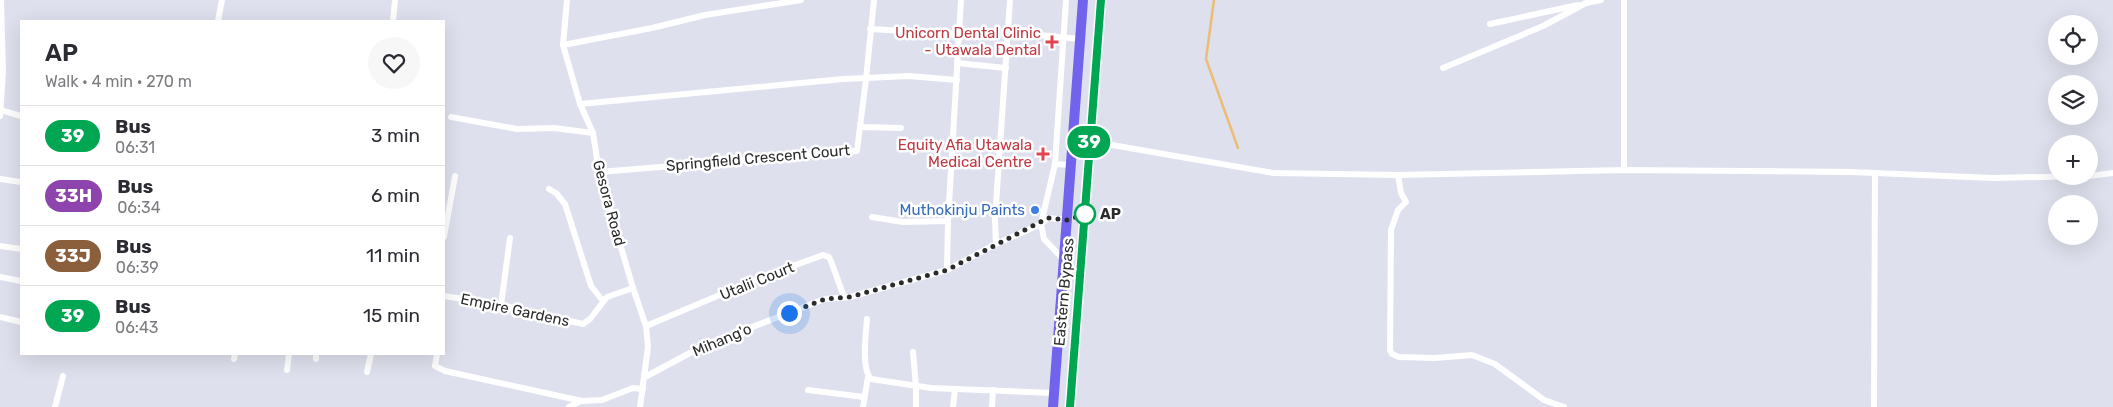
<!DOCTYPE html>
<html lang="en">
<head>
<meta charset="utf-8">
<style>
	body { margin:0; font-family:Rubik,sans-serif; background:#f7f7f7; color:#2b2b33; height:100vh; display:flex; flex-direction:column; font-size:19px; white-space:nowrap }
	* { box-sizing:border-box; margin:0 }
	p { font-size:16px; color:#7c7c81 }
	.icon { flex:none; width:28px; height:28px; fill:none; stroke:currentColor; stroke-width:2; stroke-linecap:round; stroke-linejoin:round }
	.map { position:relative; flex:1; overflow:hidden }
	.side { position:absolute; left:20px; top:20px; width:425px; height:335px; display:flex; flex-direction:column; background:#fff; border-radius:0px; box-shadow:0 5px 20px #0002 }
	.side>* { flex:none }
	.badge { padding:0 10px; border-radius:16px; font-size:18px; line-height:32px }
	.tools { position:absolute; left:2048px; top:15px; display:grid; gap:10px }
	.tools a { display:grid; place-items:center; width:50px; height:50px; border-radius:50%; background:#fff; box-shadow:0 5px 20px #0002; font-size:25px }
	.you { position:absolute; width:25px; height:25px; margin:-12px; border:4px solid #fff; border-radius:50%; background:#1a73e8; box-shadow:0 0 0 8px #1a73e833 }
	.map>.badge { position:absolute; translate:-50% -50%; box-shadow:0 0 0 2px #fff }
	.round { display:grid; place-items:center; flex:none; width:52px; height:52px; border-radius:26px; background:#f7f7f7 }
	.overview { display:flex; align-items:center; justify-content:space-between; height:85px; padding:0 25px }
	h1 { font-size:24px; font-weight:600; line-height:38px }
	ul { padding:0; list-style:none }
	li { display:flex; align-items:center; gap:15px; height:60px; padding:0 25px; border-top:1px solid #e1e1e2 }
	li div { flex:1 }
	li b { display:block; font-size:19px }
	li em { font-style:normal }
	li .badge { min-width:55px; font-weight:700; text-align:center }
	.map>svg:first-child { display:block }
	.lines { fill:none; stroke-linecap:round; stroke-linejoin:round }
	.stream { stroke:#ecbd75; stroke-width:2.5 }
	.street { stroke:#fff; stroke-width:6 }
	.primary { stroke:#7263ed; stroke-width:10 }
	.line-casing { stroke:#fff; stroke-width:11 }
	.line { stroke:#00a651; stroke-width:8 }
	.walk { stroke:#2c2c2c; stroke-width:5; stroke-dasharray:0 9 }
	.health-dot { fill:#e0444e; stroke:#fff; stroke-width:2 }
	.shop-dot { fill:#3f7fe0; stroke:#fff; stroke-width:2 }
	.stop-dot { fill:#fff; stroke:#00a651; stroke-width:2.5 }
	.labels { text-anchor:middle; stroke-width:5; stroke-linejoin:round; paint-order:stroke }
	.health-label { font-size:15px; fill:#be3a42; stroke:#fff; text-anchor:end }
	.street-label { font-size:15px; fill:#2c2c2c; stroke:#fff }
	.shop-label { font-size:15px; fill:#366cbe; stroke:#fff; text-anchor:end }
	.stop-label { font-size:15px; font-weight:bold; fill:#2c2c2c; stroke:#fff; text-anchor:start }
</style>
</head>
<body>
<div class="map">
<svg width="2113" height="407" viewBox="0 0 2113 407">
	<rect width="100%" height="100%" fill="#dee0ed"/>
	<g class="lines">
		<path class="stream" d="M1214 0 1206 59 1238 148"/>
		<g class="street">
			<path d="M567 0 563 45 580 104 593 133 599 172 633 288 646 326 648 347 640 407"/>
			<path d="M218 21 222 0"/>
			<path d="M393 21 395 0"/>
			<path d="M1490 24 1578 5"/>
			<path d="M870 29 959 34"/>
			<path d="M1009 32 1080 39"/>
			<path d="M563 45 652 28 705 15 801 0"/>
			<path d="M957 63 1006 68"/>
			<path d="M1443 68 1543 26 1586 3 1601 0"/>
			<path d="M580 104 843 79 909 76 957 80"/>
			<path d="M0 110 21 116"/>
			<path d="M0 116 3 71 1 0"/>
			<path d="M451 117 517 129 554 128 593 133"/>
			<path d="M860 127 901 128"/>
			<path d="M1089 141 1273 173 1398 175 1624 170 1851 172 1993 178 2084 176"/>
			<path d="M1055 164 1071 165"/>
			<path d="M1624 170V0"/>
			<path d="M599 172 857 151 866 79 874 0"/>
			<path d="M1398 175 1401 193 1406 202 1398 210 1391 230 1390 350 1392 354 1399 357 1435 358 1472 355 1495 364 1544 400 1564 407"/>
			<path d="M2089 176 2113 173"/>
			<path d="M0 179 21 182"/>
			<path d="M549 189 556 193 565 204 591 286 603 301"/>
			<path d="M872 217 903 222 948 221"/>
			<path d="M1041 224 1055 164 1066 0"/>
			<path d="M1041 224 1048 218 1067 220"/>
			<path d="M444 237 455 176"/>
			<path d="M996 244 995 219 1010 0"/>
			<path d="M0 246 21 249"/>
			<path d="M947 270 948 221 961 0"/>
			<path d="M0 277 21 281"/>
			<path d="M444 296 501 305 583 324 590 319 607 297 633 288"/>
			<path d="M501 305 510 238"/>
			<path d="M0 317 21 322"/>
			<path d="M867 319C866 333 861 369 871 379L931 388 1054 393"/>
			<path d="M646 326 760 278 823 255 829 257 831 261 844 297"/>
			<path d="M913 352 916 387V407"/>
			<path d="M437 354 435 366 445 371 582 401 602 400 633 388 643 389"/>
			<path d="M234 359 235 354"/>
			<path d="M316 359V354"/>
			<path d="M287 370 289 354"/>
			<path d="M367 372 371 354"/>
			<path d="M645 377 703 346 825 299 850 297 947 270 996 244 1041 224 1044 239 1064 260"/>
			<path d="M808 390 864 397"/>
			<path d="M55 407 63 376"/>
			<path d="M569 407 581 401"/>
			<path d="M863 407 868 377"/>
			<path d="M953 407 955 389"/>
			<path d="M992 407 993 390"/>
			<path d="M1874 407 1875 173"/>
		</g>
		<g class="primary">
			<path d="M1053 407 1083 0"/>
			<path d="M1070 407 1101 0"/>
		</g>
	</g>
	<g class="lines">
		<defs>
			<path id="line" d="M1070 407 1101 0"/>
		</defs>
		<use href="#line" class="line-casing"/>
		<use href="#line" class="line"/>
		<path class="walk" d="M789 313 825 299 850 297 947 270 1048 218 1067 220 1085 214"/>
	</g>
	<g class="health-dot">
		<path d="M1049.5 34.5h5v5h5v5h-5v5h-5v-5h-5v-5h5z"/>
		<path d="M1040.5 146.5h5v5h5v5h-5v5h-5v-5h-5v-5h5z"/>
	</g>
	<circle class="shop-dot" cx="1035" cy="210" r="5"/>
	<circle class="stop-dot" cx="1085" cy="214" r="10"/>
	<g class="labels">
		<g class="health-label">
			<text x="1041" y="38">Unicorn Dental Clinic<tspan x="1041" dy="17">- Utawala Dental</tspan></text>
			<text x="1032" y="150">Equity Afia Utawala<tspan x="1032" dy="17">Medical Centre</tspan></text>
		</g>
		<g class="street-label">
			<text transform="translate(758 158) rotate(-5)" y="5">Springfield Crescent Court</text>
			<text transform="translate(609 203) rotate(75)" y="5">Gesora Road</text>
			<text transform="translate(757 281) rotate(-22)" y="5">Utalii Court</text>
			<text transform="translate(1064 292) rotate(-85)" y="5">Eastern Bypass</text>
			<text transform="translate(515 310) rotate(12)" y="5">Empire Gardens</text>
			<text transform="translate(722 340) rotate(-23)" y="5">Mihang'o</text>
		</g>
		<g class="shop-label">
			<text x="1025" y="215">Muthokinju Paints</text>
		</g>
		<g class="stop-label">
			<text x="1100" y="219">AP</text>
		</g>
	</g>
</svg>
<div class="tools">
<a><svg class="icon" aria-label="locate" viewBox="0 0 24 24"><circle cx="12" cy="12" r="6"/><path d="M12 2v4M12 18v4M2 12h4M18 12h4"/></svg></a>
<a><svg class="icon" aria-label="layers" viewBox="0 0 24 24"><path d="M12 4l9 5-9 5-9-5zM3 14l9 5 9-5"/></svg></a>
<a>+</a>
<a>−</a>
</div>
<div class="you" style="left:789px;top:313px"></div>
<b class="badge" style="left:1089px;top:142px;background:#00a651;color:#fff">39</b>
<section class="side">
<div class="overview"><div><h1>AP</h1><p>Walk · 4 min · 270 m</p></div><a class="round"><svg class="icon" aria-label="heart" viewBox="0 0 24 24"><path d="M12 20l-8-8c-3-5 5-10 8-4 3-6 11-1 8 4z"/></svg></a></div>
<ul>
<li><span class="badge" style="background:#00a651;color:#fff">39</span><div><b>Bus</b><p>06:31</p></div><em>3 min</em></li>
<li><span class="badge" style="background:#8e44ad;color:#fff">33H</span><div><b>Bus</b><p>06:34</p></div><em>6 min</em></li>
<li><span class="badge" style="background:#8b5e3c;color:#fff">33J</span><div><b>Bus</b><p>06:39</p></div><em>11 min</em></li>
<li><span class="badge" style="background:#00a651;color:#fff">39</span><div><b>Bus</b><p>06:43</p></div><em>15 min</em></li>
</ul>
</section>
</div>
</body>
</html>
